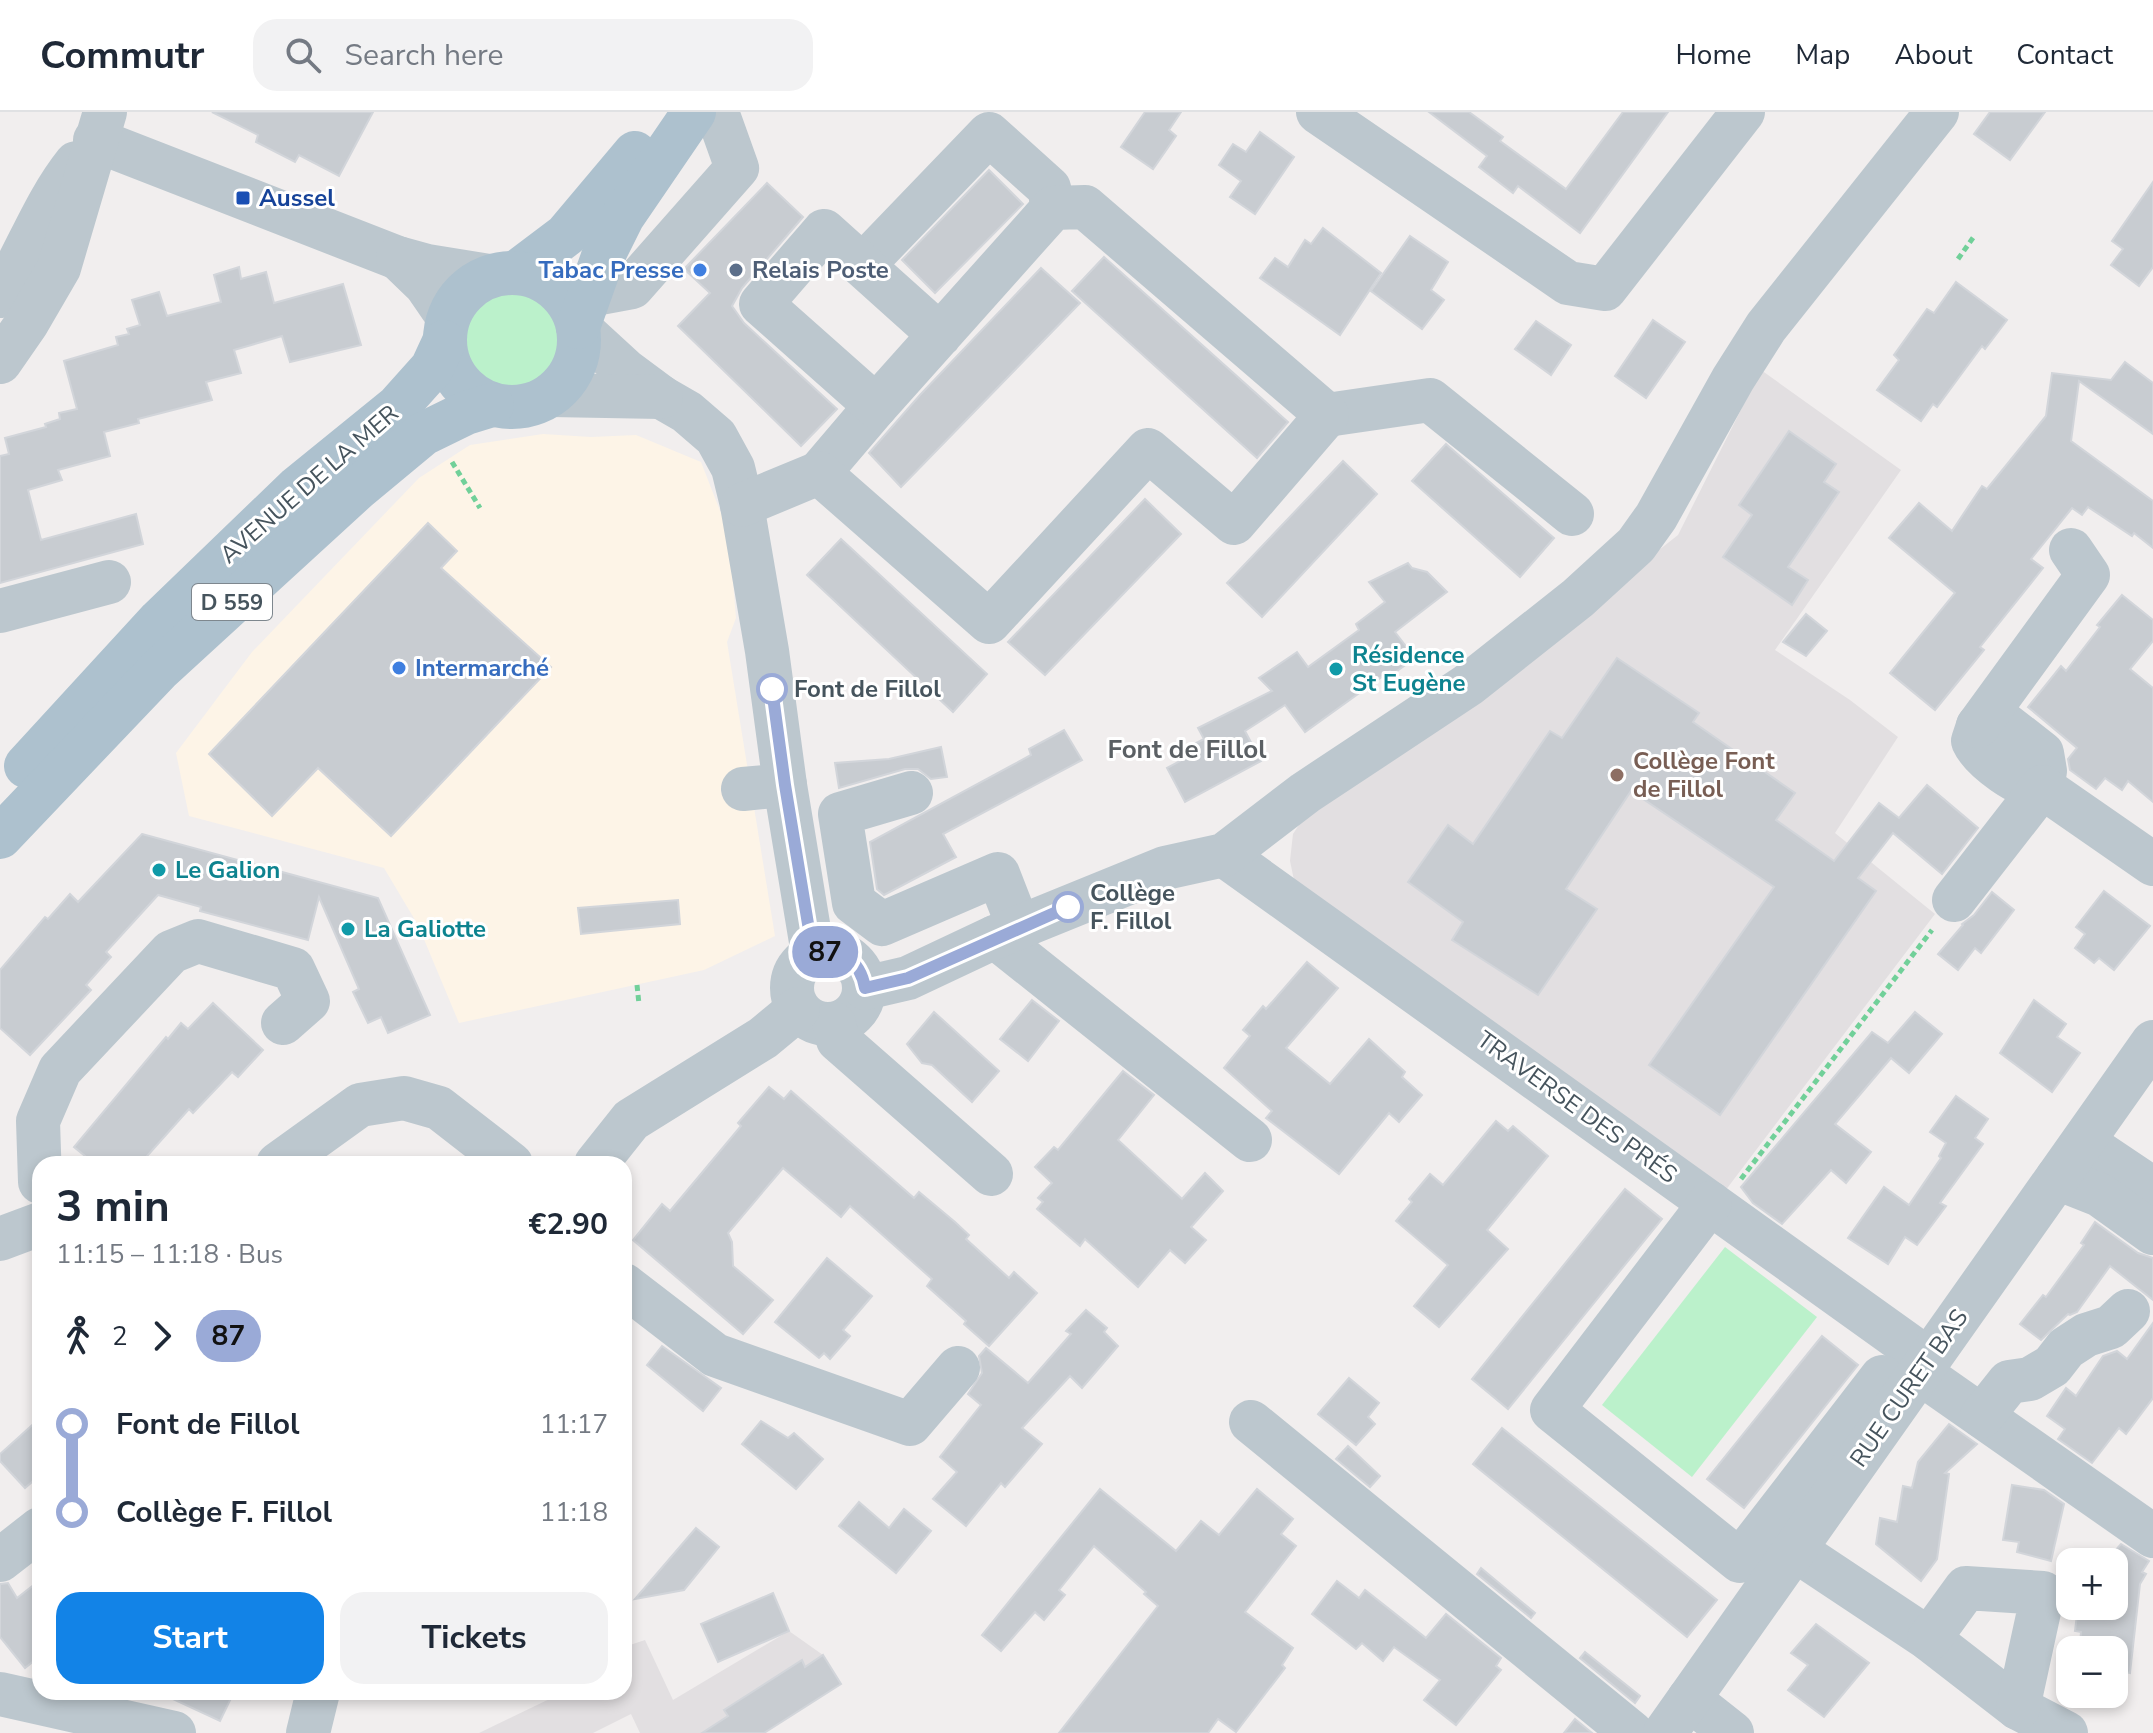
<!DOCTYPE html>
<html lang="en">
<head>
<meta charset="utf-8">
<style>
	body { margin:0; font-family:"Nunito Sans",sans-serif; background:#f2f2f3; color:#1f2937; height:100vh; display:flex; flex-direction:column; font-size:30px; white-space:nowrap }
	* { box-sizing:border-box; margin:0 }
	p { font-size:26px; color:#747a83 }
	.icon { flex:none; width:44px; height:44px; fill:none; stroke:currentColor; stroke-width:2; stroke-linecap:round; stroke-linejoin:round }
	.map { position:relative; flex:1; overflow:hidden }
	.panel { position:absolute; left:32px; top:1044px; width:600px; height:544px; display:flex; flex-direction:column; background:#fff; border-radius:24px; box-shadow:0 4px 12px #0003 }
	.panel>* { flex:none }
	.badge { padding:0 16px; border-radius:26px; font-size:28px; line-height:52px }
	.controls { position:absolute; left:2056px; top:1436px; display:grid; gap:16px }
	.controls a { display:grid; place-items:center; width:72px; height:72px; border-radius:16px; background:#fff; box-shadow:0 4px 12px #0003; font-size:40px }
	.map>.badge { position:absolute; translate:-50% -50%; box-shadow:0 0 0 4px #fff }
	.legs { display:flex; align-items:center; gap:12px; height:88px; padding:0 24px; font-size:26px }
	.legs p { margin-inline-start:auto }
	.summary { display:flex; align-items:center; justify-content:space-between; height:136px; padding:0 24px }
	h1 { font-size:44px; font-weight:700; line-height:60px }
	.primary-button { display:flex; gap:16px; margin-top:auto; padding:16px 24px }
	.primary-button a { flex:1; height:92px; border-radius:24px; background:#1283e7; color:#fff; font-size:32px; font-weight:700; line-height:92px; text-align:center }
	.primary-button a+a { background:#f2f2f3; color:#1f2937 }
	ul { padding:0 24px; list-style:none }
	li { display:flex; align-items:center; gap:28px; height:88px; font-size:30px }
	li i { display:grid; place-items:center; width:12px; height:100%; margin:0 10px; background:currentColor }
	li i::after { content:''; width:20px; height:20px; margin:-10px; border:6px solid; border-radius:50%; background:#fff }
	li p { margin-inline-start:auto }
	li:first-child i { background:linear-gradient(#0000 50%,currentColor 0) }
	li:last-child i { background:linear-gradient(currentColor 50%,#0000 0) }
	header { display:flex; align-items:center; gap:48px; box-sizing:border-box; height:112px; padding:0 40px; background:#fff; border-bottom:2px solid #e0e1e3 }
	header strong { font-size:38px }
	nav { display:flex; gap:44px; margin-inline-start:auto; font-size:28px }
	.search { width:560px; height:72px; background:#f2f2f3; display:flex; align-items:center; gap:20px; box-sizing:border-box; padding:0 28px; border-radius:24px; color:#747a83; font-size:30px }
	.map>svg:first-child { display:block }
	.commercial { fill:#fdf4e7 }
	.education { fill:#e2dfe1 }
	.green { fill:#bbf1cb }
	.building { fill:#c8ccd1; stroke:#d2d5da; stroke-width:2 }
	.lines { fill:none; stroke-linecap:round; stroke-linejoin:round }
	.path { stroke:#71d099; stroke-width:5; stroke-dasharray:6 4; stroke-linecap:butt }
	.minor { stroke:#bcc7ce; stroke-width:44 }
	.major { stroke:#adc1ce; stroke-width:44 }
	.line-1-casing { stroke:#fff; stroke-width:18 }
	.line-1 { stroke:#9aaad7; stroke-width:12 }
	.transit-dot { fill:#1a4fb4; stroke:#fff; stroke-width:3 }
	.shop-dot { fill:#3f7fe0; stroke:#fff; stroke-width:3 }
	.service-dot { fill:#5c6f8a; stroke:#fff; stroke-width:3 }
	.culture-dot { fill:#0f9aa8; stroke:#fff; stroke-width:3 }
	.stop-1-dot { fill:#fff; stroke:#9aaad7; stroke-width:4 }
	.education-dot { fill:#8d6e63; stroke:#fff; stroke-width:3 }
	.labels { text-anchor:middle; stroke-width:6; stroke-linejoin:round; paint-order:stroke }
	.shield { fill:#fff; stroke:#7e878e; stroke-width:2 }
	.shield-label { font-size:22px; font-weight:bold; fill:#46545d }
	.transit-label { font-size:24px; font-weight:bold; fill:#164399; stroke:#fff; text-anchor:start }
	.shop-label { font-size:24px; font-weight:bold; fill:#366cbe; stroke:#fff; text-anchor:end }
	.service-label { font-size:24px; font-weight:bold; fill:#4e5e75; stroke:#fff; text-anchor:start }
	.street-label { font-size:24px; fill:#46545d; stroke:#fff }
	.culture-label { font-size:24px; font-weight:bold; fill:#0d838f; stroke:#fff; text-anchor:start }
	.stop-label { font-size:24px; font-weight:bold; fill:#46545d; stroke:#fff; text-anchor:start }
	.education-label { font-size:24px; font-weight:bold; fill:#785e54; stroke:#fff; text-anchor:start }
	.neighbourhood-label { font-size:26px; font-weight:bold; fill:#5b6064; stroke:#fff }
</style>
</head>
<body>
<header>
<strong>Commutr</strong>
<div class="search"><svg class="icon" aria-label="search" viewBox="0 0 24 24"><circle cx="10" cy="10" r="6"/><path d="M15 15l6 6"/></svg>Search here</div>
<nav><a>Home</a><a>Map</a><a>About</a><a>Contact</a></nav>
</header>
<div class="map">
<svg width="2153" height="1621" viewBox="0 0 2153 1621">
	<rect width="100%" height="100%" fill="#f1eeee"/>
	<path class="commercial" d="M543 322 591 325 636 323 701 350 729 422 736 506 727 530 775 824 704 858 459 911 418 813 384 756 189 704 176 641 252 540 419 366 470 333Z"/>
	<g class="education">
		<path d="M1761 258 1901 358 1775 538 1850 588 1898 625 1835 721 1935 802 1722 1083 1294 768 1290 749 1293 722 1307 701 1497 566 1678 423Z"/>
		<path d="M789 1519 823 1543 702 1621H640L631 1602 593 1621H479L564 1580H624V1535L645 1528 673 1588Z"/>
	</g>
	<g class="green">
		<path d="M538 165 557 177 571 194 580 232 576 249 566 268 533 292 513 296 473 284 458 269 448 251 457 187 471 173Z"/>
		<path d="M1725 1135 1817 1205 1692 1365 1602 1293Z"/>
	</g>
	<g class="building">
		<path d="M212 0H373L339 64 299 43 295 50 256 30 258 23Z"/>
		<path d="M1145 0H1181L1169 18 1176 24 1153 57 1121 35Z"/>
		<path d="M1429 0H1469L1503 25 1500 29 1566 77 1623 0H1668L1580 121 1518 74 1513 81 1479 55 1487 44Z"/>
		<path d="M1990 0H2045L2010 48 1974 22Z"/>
		<path d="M1260 20 1294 45 1255 102 1230 85 1241 69 1219 53 1233 32 1246 40Z"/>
		<path d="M989 58 1023 92 935 181 902 148Z"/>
		<path d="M2153 70V155L2139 174 2111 153 2123 137 2112 129Z"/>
		<path d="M767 71 803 105 742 176 732 194 744 211 837 297 801 334 678 214 710 181 684 157Z"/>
		<path d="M1323 116 1381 161 1340 223 1260 166 1275 146 1288 155 1305 128 1311 132Z"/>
		<path d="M1410 124 1448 150 1431 178 1444 188 1422 217 1371 179Z"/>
		<path d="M1104 145 1288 310 1257 346 1072 179Z"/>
		<path d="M239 155 241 167 266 160 274 191 343 172 361 233 290 250 282 224 234 238 241 261 206 270 212 288 138 307 139 311 104 320 110 344 58 358 62 368 28 378 41 428 136 402 143 432 0 471V344L9 342 5 326 46 315 45 312 60 307 59 301 77 297 64 249 118 233 116 225 129 222 127 217 140 213 132 188 159 180 167 204 221 190 214 163Z"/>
		<path d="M1041 156 1080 191 901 375 869 341 920 283Z"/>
		<path d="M1956 170 2007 208 1985 237 1982 234 1937 295 1933 292 1921 309 1877 278 1899 248 1894 243 1927 197 1934 201Z"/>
		<path d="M1653 208 1685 230 1646 286 1615 264Z"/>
		<path d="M1536 209 1571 233 1551 263 1515 237Z"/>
		<path d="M2125 250 2153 271V322L2079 269 2071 329 2153 389V436L2134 421 2132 424 2088 395 2082 403 2072 396 2031 447 2043 456 1980 535 1984 538 1935 598 1890 561 1955 481 1889 426 1919 391 1952 419 1982 374 1987 377 2046 304 2052 261 2111 268Z"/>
		<path d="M1789 319 1836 352 1824 370 1839 380 1788 455 1808 468 1792 493 1723 445 1752 403 1739 393Z"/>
		<path d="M1446 332 1554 426 1520 465 1412 369Z"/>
		<path d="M1343 349 1377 382 1262 505 1227 471Z"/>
		<path d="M1145 387 1181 422 1045 563 1008 530Z"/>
		<path d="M428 411 457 439 441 456 551 555 391 724 318 656 272 704 209 642Z"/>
		<path d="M841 427 987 562 953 600 807 463Z"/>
		<path d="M1408 451 1412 456 1427 460 1447 480 1395 520 1415 546 1393 562 1390 559 1305 620 1285 593 1245 619 1261 649 1185 690 1167 656 1180 649 1177 641 1204 627 1198 616 1272 579 1259 566 1297 540 1308 555 1359 518 1356 512 1385 490 1369 470Z"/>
		<path d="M2122 483 2153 508V529L2130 557 2153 576V690L2128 669 2122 678 2105 666 2096 677 2070 658 2068 647 2077 636 2028 595 2061 554 2066 559 2100 515 2097 513Z"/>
		<path d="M1806 502 1827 519 1806 544 1783 530Z"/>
		<path d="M1617 546 1699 601 1693 610 1795 681 1776 708 1834 749 1879 691 1899 706 1927 673 1978 716 1942 762 1893 721 1858 766 1876 779 1720 1003 1649 953 1774 775 1631 679 1566 777 1597 797 1538 883 1452 828 1463 810 1408 770 1448 713 1473 732 1550 619 1562 626Z"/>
		<path d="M1064 618 1082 648 943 722 956 745 884 783 877 777 870 730 1031 643 1029 637Z"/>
		<path d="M941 635 947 665 931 667 918 657H905L839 676 835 651 889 647Z"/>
		<path d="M142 722 378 786 430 903 388 921 381 905 368 911 353 880 359 877 319 785 308 828 200 799 201 795 158 783 106 840 111 845 86 873 91 878 30 943 0 916V858L45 805 48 807 70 782 78 790Z"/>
		<path d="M2104 779 2150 814 2114 858 2099 846 2094 851 2075 836 2085 822 2076 815Z"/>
		<path d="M1992 780 2014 798 1981 841 1975 836 1958 858 1938 842 1963 813 1962 812 1974 803Z"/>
		<path d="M678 788 680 812 581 822 578 796Z"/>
		<path d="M1307 850 1338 876 1286 936 1330 972 1369 927 1405 960 1402 965 1422 983 1399 1010 1389 1001 1339 1062 1266 1006 1272 999 1224 956 1250 924 1243 918 1263 894 1266 897Z"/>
		<path d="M1032 888 1059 909 1028 949 1000 927Z"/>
		<path d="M2034 888 2066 912 2057 925 2080 941 2052 980 2000 941Z"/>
		<path d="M213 891 263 938 238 965 232 960 193 1001 189 997 140 1052H95L74 1035 166 925 168 927 181 911 188 917Z"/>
		<path d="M934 900 999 959 972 990 932 953 922 951 907 932Z"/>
		<path d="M1915 900 1942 922 1909 961 1891 946 1835 1012 1871 1040 1846 1071 1831 1058 1782 1112 1753 1091 1741 1075 1872 920 1888 931Z"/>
		<path d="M1123 959 1154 983 1118 1028 1182 1087 1205 1061 1223 1079 1191 1115 1206 1128 1185 1151 1170 1138 1138 1175 1085 1127 1080 1134 1037 1097 1043 1090 1038 1086 1052 1071 1035 1055 1054 1035 1058 1038Z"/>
		<path d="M769 975 784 987 791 979 914 1086 919 1080 955 1110 969 1123 966 1127 1009 1166 1014 1160 1037 1181 989 1234 964 1212 966 1209 927 1174 932 1167 850 1094 841 1105 783 1056 728 1121 732 1130 733 1154 773 1188 743 1222 633 1128 662 1092 670 1099 741 1014 738 1011Z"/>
		<path d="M1956 984 1988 1007 1975 1026 1983 1032 1940 1091 1946 1094 1917 1133 1905 1125 1888 1152 1848 1126 1884 1075 1909 1093 1941 1046 1939 1044 1946 1031 1930 1020Z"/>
		<path d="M1496 1009 1508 1019 1513 1014 1548 1044 1487 1118 1508 1137 1439 1215 1414 1194 1448 1153 1396 1109 1412 1090 1409 1087 1430 1062 1443 1073Z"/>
		<path d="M1625 1077 1662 1107 1508 1297 1472 1267Z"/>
		<path d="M2095 1110 2138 1141 2153 1146V1188L2110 1154 2077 1200 2070 1203 2068 1202 2041 1228 2020 1212 2043 1183 2046 1185 2084 1133 2081 1131Z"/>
		<path d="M827 1146 872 1184 843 1218 850 1224 830 1247 824 1241 819 1246 775 1210Z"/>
		<path d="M1086 1198 1107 1216 1104 1220 1118 1234 1082 1276 1070 1264 1022 1316 1042 1332 1005 1375 1001 1371 966 1414 933 1387 957 1360 940 1345 981 1293 968 1282 982 1261 979 1244 986 1236 1028 1271 1071 1222 1066 1219Z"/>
		<path d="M2153 1211V1286L2126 1322 2119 1316 2092 1351 2058 1327 2065 1317 2047 1304 2066 1276 2076 1284 2103 1244 2117 1239 2127 1247Z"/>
		<path d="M1822 1224 1858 1253 1744 1396 1707 1367Z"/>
		<path d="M662 1234 721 1276 703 1299 647 1253Z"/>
		<path d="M1349 1266 1379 1291 1368 1305 1375 1312 1356 1333 1318 1302Z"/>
		<path d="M40 1306V1363L25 1376 0 1349V1342Z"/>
		<path d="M761 1309 788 1326 794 1321 823 1347 796 1377 742 1332Z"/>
		<path d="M1949 1312 1977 1332 1945 1361 1949 1362 1937 1447 1921 1469 1876 1432 1880 1406 1897 1410 1903 1374 1912 1376 1918 1350Z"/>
		<path d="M1502 1316 1717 1488 1687 1525 1473 1352Z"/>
		<path d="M1348 1334 1380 1364 1370 1375 1336 1347Z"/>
		<path d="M2012 1373 2044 1378 2064 1392 2051 1449 2017 1440 2019 1430 2003 1428Z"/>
		<path d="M1100 1377 1176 1439 1201 1409 1219 1423 1257 1377 1293 1407 1281 1422 1296 1434 1245 1500 1293 1536 1282 1553 1285 1556 1236 1620 1218 1607 1208 1621H1059L1158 1494 1144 1482 1146 1480 1094 1434 1059 1478 1065 1483 1044 1508 1035 1500 1001 1539 982 1523Z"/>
		<path d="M859 1390 889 1416 904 1397 931 1419 896 1461 839 1414Z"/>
		<path d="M696 1416 719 1435 684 1478 635 1487Z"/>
		<path d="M2121 1432 2149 1449 2142 1460 2146 1462 2140 1472 2130 1561 2116 1558 2114 1573V1538H2084L2085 1532 2080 1531 2081 1520 2075 1519 2078 1494H2114V1450H2105Z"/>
		<path d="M1481 1456 1535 1501 1531 1506 1477 1462Z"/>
		<path d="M40 1468V1544L25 1556 0 1525V1472L8 1471 17 1486Z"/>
		<path d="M1337 1469 1359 1486 1365 1478 1426 1526 1446 1502 1501 1546 1496 1554 1501 1558 1456 1613 1424 1588 1440 1568 1394 1535 1383 1549 1362 1531 1356 1537 1312 1502Z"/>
		<path d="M773 1481 789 1519 718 1550 701 1512Z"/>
		<path d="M1816 1512 1869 1551 1824 1605 1788 1578 1808 1553 1791 1541Z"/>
		<path d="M1585 1540 1640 1584 1635 1591 1580 1546Z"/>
		<path d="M823 1543 841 1572 764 1621H702L728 1604 724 1598 802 1548 805 1555Z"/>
		<path d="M158 1580H234L220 1609Z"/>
		<path d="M1575 1607 1592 1621H1564Z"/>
	</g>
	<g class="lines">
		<g class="path">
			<path d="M1958 147 1975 123"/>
			<path d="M452 350 480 396"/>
			<path d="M637 873 639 892"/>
			<path d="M1741 1067 1932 818"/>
		</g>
		<g class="minor">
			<path d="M1318 0 1568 171 1605 177 1743 0"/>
			<path d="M95 28 398 146 427 154 489 164"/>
			<path d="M398 146 426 173 448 205"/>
			<path d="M864 152 989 22 1049 76 1053 96"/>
			<path d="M589 183 632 175 737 56 717 0"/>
			<path d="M0 184C27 141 44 91 76 51"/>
			<path d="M578 215 626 259 661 285 687 300 716 325 733 356 742 393 767 539 785 673 813 842"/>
			<path d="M0 250 27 211 59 156 105 0"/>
			<path d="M551 283 661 285"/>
			<path d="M1327 303 1430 288 1572 402"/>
			<path d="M819 361 876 294"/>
			<path d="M742 393 819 361 989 510 1148 338 1234 411 1327 303 1085 95 1053 96 876 294 761 192 824 119 940 223"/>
			<path d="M0 499 109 470"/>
			<path d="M1992 607 2006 613 2042 641 2045 659 2042 675C2022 678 1981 647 1973 629L1978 614Z"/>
			<path d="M1978 614 2088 463 2071 438"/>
			<path d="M743 677 785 673"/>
			<path d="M911 681 840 702 854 791 882 812 998 762 1019 816"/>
			<path d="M1224 743 1929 1248"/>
			<path d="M1954 788 2042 675 2153 752"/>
			<path d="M995 825 1250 1028"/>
			<circle cx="828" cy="876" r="36"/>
			<path d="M865 876 908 866 995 825 1165 756 1224 743 1305 681 1468 573 1578 486 1636 433 1656 405 1733 267 1766 215 1937 0"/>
			<path d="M834 912 838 928 991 1062"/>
			<path d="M2083 1030 2153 1077"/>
			<path d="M278 1052 360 993 404 986 439 996 511 1052"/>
			<path d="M596 1052 631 1008 763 926 798 897"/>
			<path d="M2057 1066 2100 1083 2153 1121"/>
			<path d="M40 1070 38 1009 60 958 171 840 198 829 293 857 308 889 283 911"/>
			<path d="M1710 1091 1552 1298 1740 1449 1882 1265"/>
			<path d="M0 1127 40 1112"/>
			<path d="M624 1173 715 1243 910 1312 958 1256"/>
			<path d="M1920 1261 2153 1424"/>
			<path d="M1982 1304 2009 1270 2030 1267 2052 1254 2066 1236 2086 1223 2111 1215 2128 1199"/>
			<path d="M1251 1310 1632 1621"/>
			<path d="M1795 1438 1929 1527 2018 1596 2066 1621"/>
			<path d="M0 1448 40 1417"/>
			<path d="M1929 1527 1966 1476 2043 1481 2018 1596"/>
			<path d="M0 1582 174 1621"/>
			<path d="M1689 1587 1732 1621"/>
			<path d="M308 1621 318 1580"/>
			<path d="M1665 1621 2153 930"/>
		</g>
		<g class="major">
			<path d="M517 160 566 123 635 41"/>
			<circle cx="512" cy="228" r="67"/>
			<path d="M578 215 604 142 623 104 694 0"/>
			<path d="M26 654 160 508 297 376 398 294 432 256 444 230"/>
			<path d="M0 725 159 558 358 376 423 322 466 301 492 293"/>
		</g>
	</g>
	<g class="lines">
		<defs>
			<path id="line-1" d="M772 577 785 673 813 842C841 835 860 848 865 876L908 866 1068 795"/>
		</defs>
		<use href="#line-1" class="line-1-casing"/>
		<use href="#line-1" class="line-1"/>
	</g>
	<rect class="transit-dot" x="235" y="78" width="16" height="16" rx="4"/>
	<g class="shop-dot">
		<circle cx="700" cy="158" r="8"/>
		<circle cx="399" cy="556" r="8"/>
	</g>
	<circle class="service-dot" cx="736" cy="158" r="8"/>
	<g class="culture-dot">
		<circle cx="1336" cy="557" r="8"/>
		<circle cx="159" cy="758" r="8"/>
		<circle cx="348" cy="817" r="8"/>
	</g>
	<g class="stop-1-dot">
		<circle cx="772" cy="577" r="14"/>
		<circle cx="1068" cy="795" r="14"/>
	</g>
	<circle class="education-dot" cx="1617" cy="663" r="8"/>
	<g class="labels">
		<rect class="shield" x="192" y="472" width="80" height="36" rx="6"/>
		<g class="shield-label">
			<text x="232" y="498">D 559</text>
		</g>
		<g class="transit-label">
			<text x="259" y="94">Aussel</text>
		</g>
		<g class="shop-label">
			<text x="684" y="166">Tabac Presse</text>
			<text x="415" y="564" text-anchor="start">Intermarché</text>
		</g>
		<g class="service-label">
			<text x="752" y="166">Relais Poste</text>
		</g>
		<g class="street-label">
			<text transform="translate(309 372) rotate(-41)" y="8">AVENUE DE LA MER</text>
			<text transform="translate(1577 995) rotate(36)" y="8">TRAVERSE DES PRÉS</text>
			<text transform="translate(1909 1276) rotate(-55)" y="8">RUE CURET BAS</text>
		</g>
		<g class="culture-label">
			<text x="1352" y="551">Résidence<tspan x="1352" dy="28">St Eugène</tspan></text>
			<text x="175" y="766">Le Galion</text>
			<text x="364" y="825">La Galiotte</text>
		</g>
		<g class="stop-label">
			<text x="794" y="585">Font de Fillol</text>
			<text x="1090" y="789">Collège<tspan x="1090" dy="28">F. Fillol</tspan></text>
		</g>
		<g class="education-label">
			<text x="1633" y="657">Collège Font<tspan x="1633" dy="28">de Fillol</tspan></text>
		</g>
		<g class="neighbourhood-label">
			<text x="1187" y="646">Font de Fillol</text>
		</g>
	</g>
</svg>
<div class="controls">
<a>+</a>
<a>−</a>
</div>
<b class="badge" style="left:825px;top:840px;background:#9aaad7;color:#111">87</b>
<section class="panel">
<div class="summary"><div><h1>3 min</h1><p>11:15 – 11:18 · Bus</p></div><b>€2.90</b></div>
<div class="legs"><svg class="icon" aria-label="walk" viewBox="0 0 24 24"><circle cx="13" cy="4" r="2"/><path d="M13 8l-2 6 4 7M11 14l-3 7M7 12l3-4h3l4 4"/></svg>2<svg class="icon" aria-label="forward" viewBox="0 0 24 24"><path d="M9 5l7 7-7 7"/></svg><b class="badge" style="background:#9aaad7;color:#111">87</b></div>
<ul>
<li><i style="color:#9aaad7"></i><b>Font de Fillol</b><p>11:17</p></li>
<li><i style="color:#9aaad7"></i><b>Collège F. Fillol</b><p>11:18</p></li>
</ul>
<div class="primary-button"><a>Start</a><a>Tickets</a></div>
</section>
</div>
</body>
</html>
